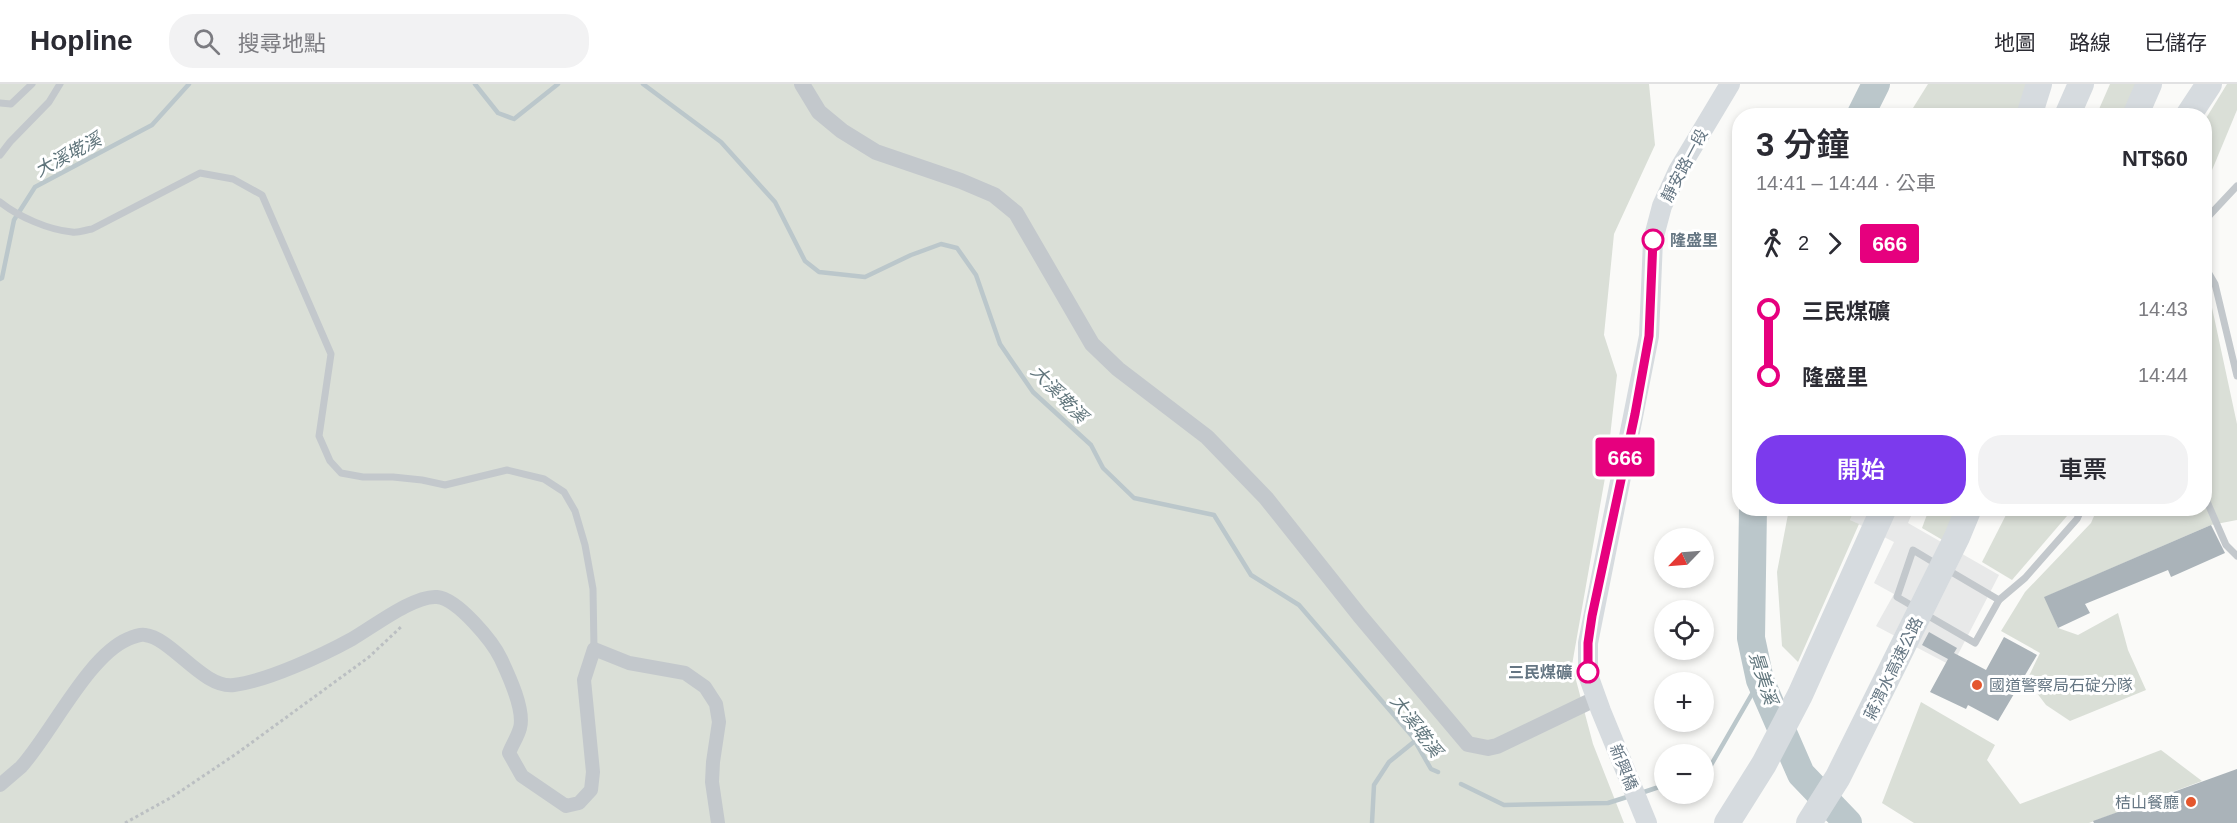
<!DOCTYPE html>
<html lang="zh-TW">
<head>
<meta charset="utf-8">
<style>
	body { margin:0; font-family:Helvetica,"Noto Sans TC",sans-serif; background:#f2f2f3; color:#2b2b33; height:100vh; display:flex; flex-direction:column; font-size:22px; white-space:nowrap }
	* { box-sizing:border-box; margin:0 }
	p { font-size:20px; color:#7c7c81 }
	.icon { flex:none; width:33px; height:33px; fill:none; stroke:currentColor; stroke-width:2; stroke-linecap:round; stroke-linejoin:round }
	.map { position:relative; flex:1; overflow:hidden }
	.sheet { position:absolute; left:1732px; top:24px; width:480px; height:408px; display:flex; flex-direction:column; background:#fff; border-radius:24px; box-shadow:0 3px 9px #0003 }
	.sheet>* { flex:none }
	.badge { padding:0 12px; border-radius:4px; font-size:21px; line-height:39px }
	.needle { width:39px; rotate:245deg }
	.fabs { position:absolute; left:1654px; top:444px; display:grid; gap:12px }
	.fabs a { display:grid; place-items:center; width:60px; height:60px; border-radius:50%; background:#fff; box-shadow:0 3px 9px #0003; font-size:30px }
	.map>.badge { position:absolute; translate:-50% -50%; box-shadow:0 0 0 3px #fff }
	.legs { display:flex; align-items:center; gap:9px; height:66px; padding:0 24px; font-size:20px }
	.legs p { margin-inline-start:auto }
	.head { display:flex; align-items:center; justify-content:space-between; height:102px; padding:0 24px }
	h1 { font-size:33px; font-weight:600; line-height:45px }
	.cta { display:flex; gap:12px; margin-top:auto; padding:12px 24px }
	.cta a { flex:1; height:69px; border-radius:24px; background:#7c3aed; color:#fff; font-size:24px; font-weight:600; line-height:69px; text-align:center }
	.cta a+a { background:#f2f2f3; color:#2b2b33 }
	ul { padding:0 24px; list-style:none }
	li { display:flex; align-items:center; gap:21px; height:66px; font-size:22px }
	li i { display:grid; place-items:center; width:9px; height:100%; margin:0 8px; background:currentColor }
	li i::after { content:''; width:15px; height:15px; margin:-8px; border:4px solid; border-radius:50%; background:#fff }
	li p { margin-inline-start:auto }
	li:first-child i { background:linear-gradient(#0000 50%,currentColor 0) }
	li:last-child i { background:linear-gradient(currentColor 50%,#0000 0) }
	header { display:flex; align-items:center; gap:36px; box-sizing:border-box; height:84px; padding:0 30px; background:#fff; border-bottom:2px solid #e1e1e2 }
	header strong { font-size:28px }
	nav { display:flex; gap:33px; margin-inline-start:auto; font-size:21px }
	.search { width:420px; height:54px; background:#f2f2f3; display:flex; align-items:center; gap:15px; box-sizing:border-box; padding:0 21px; border-radius:24px; color:#7c7c81; font-size:22px }
	.map>svg:first-child { display:block }
	.built { fill:#e8e9e9 }
	.green { fill:#dadfd7 }
	.lines { fill:none; stroke-linecap:round; stroke-linejoin:round }
	.stream { stroke:#bbc7cb; stroke-width:4.5 }
	.river { stroke:#bbc7cb; stroke-width:28 }
	.building { fill:#aab3b9 }
	.path { stroke:#bbbfc2; stroke-width:3; stroke-dasharray:3 3; stroke-linecap:butt }
	.service { stroke:#c3c8cc; stroke-width:7 }
	.minor { stroke:#c3c8cc; stroke-width:14 }
	.tertiary { stroke:#c3c8cc; stroke-width:16 }
	.secondary { stroke:#d6dbdf; stroke-width:20 }
	.motorway { stroke:#d6dbdf; stroke-width:26 }
	.line-1-casing { stroke:#fff; stroke-width:14 }
	.line-1 { stroke:#e6007e; stroke-width:9 }
	.stop-1-dot { fill:#fff; stroke:#e6007e; stroke-width:3 }
	.poi-dot { fill:#e4572e; stroke:#fff; stroke-width:2 }
	.labels { text-anchor:middle; stroke-width:6; stroke-linejoin:round; paint-order:stroke }
	.street-label { font-size:16px; fill:#657683; stroke:#fff }
	.stop-label { font-size:16px; font-weight:bold; fill:#657683; stroke:#fff; text-anchor:start }
	.poi-label { font-size:16px; fill:#657683; stroke:#fff; text-anchor:start }
	.water-label { font-size:18px; font-style:italic; fill:#60757c; stroke:#fff }
</style>
</head>
<body>
<header>
<strong>Hopline</strong>
<div class="search"><svg class="icon" aria-label="search" viewBox="0 0 24 24"><circle cx="10" cy="10" r="6"/><path d="M15 15l6 6"/></svg>搜尋地點</div>
<nav><a>地圖</a><a>路線</a><a>已儲存</a></nav>
</header>
<div class="map">
<svg width="2237" height="739" viewBox="0 0 2237 739">
	<rect width="100%" height="100%" fill="#fafaf8"/>
	<path class="built" d="M1855 425H1914L1908 439 1999 491 1952 582 1876 542 1894 510 1874 499 1894 458 1850 436Z"/>
	<g class="green">
		<path d="M0 0H1649L1655 61 1614 150 1604 251 1617 291 1606 388 1572 581 1593 660 1624 739H0Z"/>
		<path d="M1928 0H2031L2022 31 1908 32Z"/>
		<path d="M2110 0H2140L2127 31 2096 32Z"/>
		<path d="M2227 0H2237V26L2205 103V36Z"/>
		<path d="M2211 219 2237 340V436L2211 441 2045 513 2058 544 2078 551 2118 529 2128 566 2146 606 2070 637 2046 621 2027 596 2040 569 2001 547 2025 508 2091 439 2097 425 2205 424V220Z"/>
		<path d="M1789 425H1855L1850 436 1859 440 1798 578 1782 562 1777 488Z"/>
		<path d="M1929 425H1959L1946 458 1922 444Z"/>
		<path d="M2009 425H2073L2012 496 1982 478Z"/>
		<path d="M1921 618 1995 661 1987 676 2020 720 2161 666 2202 697 2089 739H1914L1882 719Z"/>
	</g>
	<g class="lines">
		<g class="stream">
			<path d="M475 0 498 29 514 35 558 0"/>
			<path d="M643 0 721 58 775 118 805 177 819 188 865 193 911 171 941 160 957 164 976 191 1000 260 1033 308 1091 361 1103 384 1134 414 1214 431 1251 491 1299 521 1412 652 1431 685 1438 688"/>
			<path d="M0 195 2 194 14 136 35 103 152 41 189 0"/>
			<path d="M1704 689 1707 688 1760 596"/>
			<path d="M1461 700 1504 721 1608 719 1630 712"/>
			<path d="M1641 709 1665 701"/>
			<path d="M1372 739 1374 701 1389 678 1415 657"/>
		</g>
		<g class="river">
			<path d="M1860 32 1876 0"/>
			<path d="M1753 424 1751 554 1760 596 1801 690 1848 739"/>
		</g>
	</g>
	<g class="building">
		<path d="M2211 441 2225 469 2171 493 2168 486 2085 520 2090 529 2058 544 2044 513Z"/>
		<path d="M1929 548 1957 564 1954 569 1986 586 2004 553 2037 571 1998 637 1968 621 1966 625 1930 608 1948 575 1922 561Z"/>
		<path d="M2237 685V739H2094L2093 737Z"/>
	</g>
	<g class="lines">
		<path class="path" d="M125 739 172 713 236 670 369 573 402 542"/>
		<g class="service">
			<path d="M0 19 11 20 32 0"/>
			<path d="M0 71 10 58 49 18 60 0"/>
			<path d="M0 118C19 133 49 146 72 148 79 149 85 146 92 145L200 89 233 95 262 111 331 270 319 352 330 377 341 389 363 393H393L422 396 445 401 507 386 544 395 564 408 575 427 585 461 593 505 594 565"/>
			<path d="M2205 136 2237 102"/>
			<path d="M2205 187 2208 188 2215 200 2237 292"/>
			<path d="M2205 413 2226 461 2237 472"/>
			<path d="M1948 486 1999 516"/>
			<path d="M1916 524 1897 513 1913 466 1938 481"/>
			<path d="M1925 530 1975 559 1999 516 2025 494 2077 435 2082 424"/>
		</g>
		<path class="minor" d="M0 701C7 695 14 689 21 683 51 650 88 572 128 555 132 553 141 550 145 551 172 554 203 605 234 601 267 597 323 571 352 555 373 543 414 511 437 513 458 515 493 558 501 575 509 592 525 626 520 644 518 652 512 661 509 669L522 692 566 722 579 719 591 706 593 688 584 596 594 565 629 579 685 589 705 603 716 620 719 638 713 678 712 698 718 739"/>
		<path class="tertiary" d="M802 0 819 28 842 47 876 68 961 97 994 111 1016 129 1092 260 1118 285 1207 353 1266 414 1360 532 1468 660 1488 664 1497 662 1597 614"/>
		<path class="secondary" d="M1647 739 1601 627 1588 591V559L1649 252 1653 156 1662 122 1678 87 1730 0"/>
		<g class="motorway">
			<path d="M2029 32 2039 0"/>
			<path d="M2067 32 2081 0"/>
			<path d="M2135 32 2149 0"/>
			<path d="M2188 32 2209 0"/>
			<path d="M1727 739 1764 680 1800 611 1884 424"/>
			<path d="M1809 739 1838 693 1957 453 1969 424"/>
		</g>
	</g>
	<g class="lines">
		<defs>
			<path id="line-1" d="M1588 588V559L1592 532 1635 330 1649 252 1653 156"/>
		</defs>
		<use href="#line-1" class="line-1-casing"/>
		<use href="#line-1" class="line-1"/>
	</g>
	<g class="stop-1-dot">
		<circle cx="1653" cy="156" r="10"/>
		<circle cx="1588" cy="588" r="10"/>
	</g>
	<g class="poi-dot">
		<circle cx="1977" cy="601" r="6"/>
		<circle cx="2191" cy="718" r="6"/>
	</g>
	<g class="labels">
		<g class="street-label">
			<text transform="translate(1684 81) rotate(-62)" y="6">靜安路一段</text>
			<text transform="translate(1893 584) rotate(-64)" y="6">蔣渭水高速公路</text>
			<text transform="translate(1624 683) rotate(68)" y="6">新興橋</text>
		</g>
		<g class="stop-label">
			<text x="1670" y="162">隆盛里</text>
			<text x="1572" y="594" text-anchor="end">三民煤礦</text>
		</g>
		<g class="poi-label">
			<text x="1989" y="607">國道警察局石碇分隊</text>
			<text x="2179" y="724" text-anchor="end">桔山餐廳</text>
		</g>
		<g class="water-label">
			<text transform="translate(68 71) rotate(-28)" y="6">大溪墘溪</text>
			<text transform="translate(1059 310) rotate(46)" y="6">大溪墘溪</text>
			<text transform="translate(1763 594) rotate(72)" y="6">景美溪</text>
			<text transform="translate(1416 642) rotate(53)" y="6">大溪墘溪</text>
		</g>
	</g>
</svg>
<div class="fabs">
<a><svg class="needle" viewBox="-14 -14 28 28"><path d="M0-13l5 13h-10z" fill="#e53935"/><path d="M0 13l5-13h-10z" fill="#7c7c81"/></svg></a>
<a><svg class="icon" aria-label="locate" viewBox="0 0 24 24"><circle cx="12" cy="12" r="6"/><path d="M12 2v4M12 18v4M2 12h4M18 12h4"/></svg></a>
<a>+</a>
<a>−</a>
</div>
<b class="badge" style="left:1625px;top:373px;background:#e6007e;color:#fff">666</b>
<section class="sheet">
<div class="head"><div><h1>3 分鐘</h1><p>14:41 – 14:44 · 公車</p></div><b>NT$60</b></div>
<div class="legs"><svg class="icon" aria-label="walk" viewBox="0 0 24 24"><circle cx="13" cy="4" r="2"/><path d="M13 8l-2 6 4 7M11 14l-3 7M7 12l3-4h3l4 4"/></svg>2<svg class="icon" aria-label="forward" viewBox="0 0 24 24"><path d="M9 5l7 7-7 7"/></svg><b class="badge" style="background:#e6007e;color:#fff">666</b></div>
<ul>
<li><i style="color:#e6007e"></i><b>三民煤礦</b><p>14:43</p></li>
<li><i style="color:#e6007e"></i><b>隆盛里</b><p>14:44</p></li>
</ul>
<div class="cta"><a>開始</a><a>車票</a></div>
</section>
</div>
</body>
</html>
